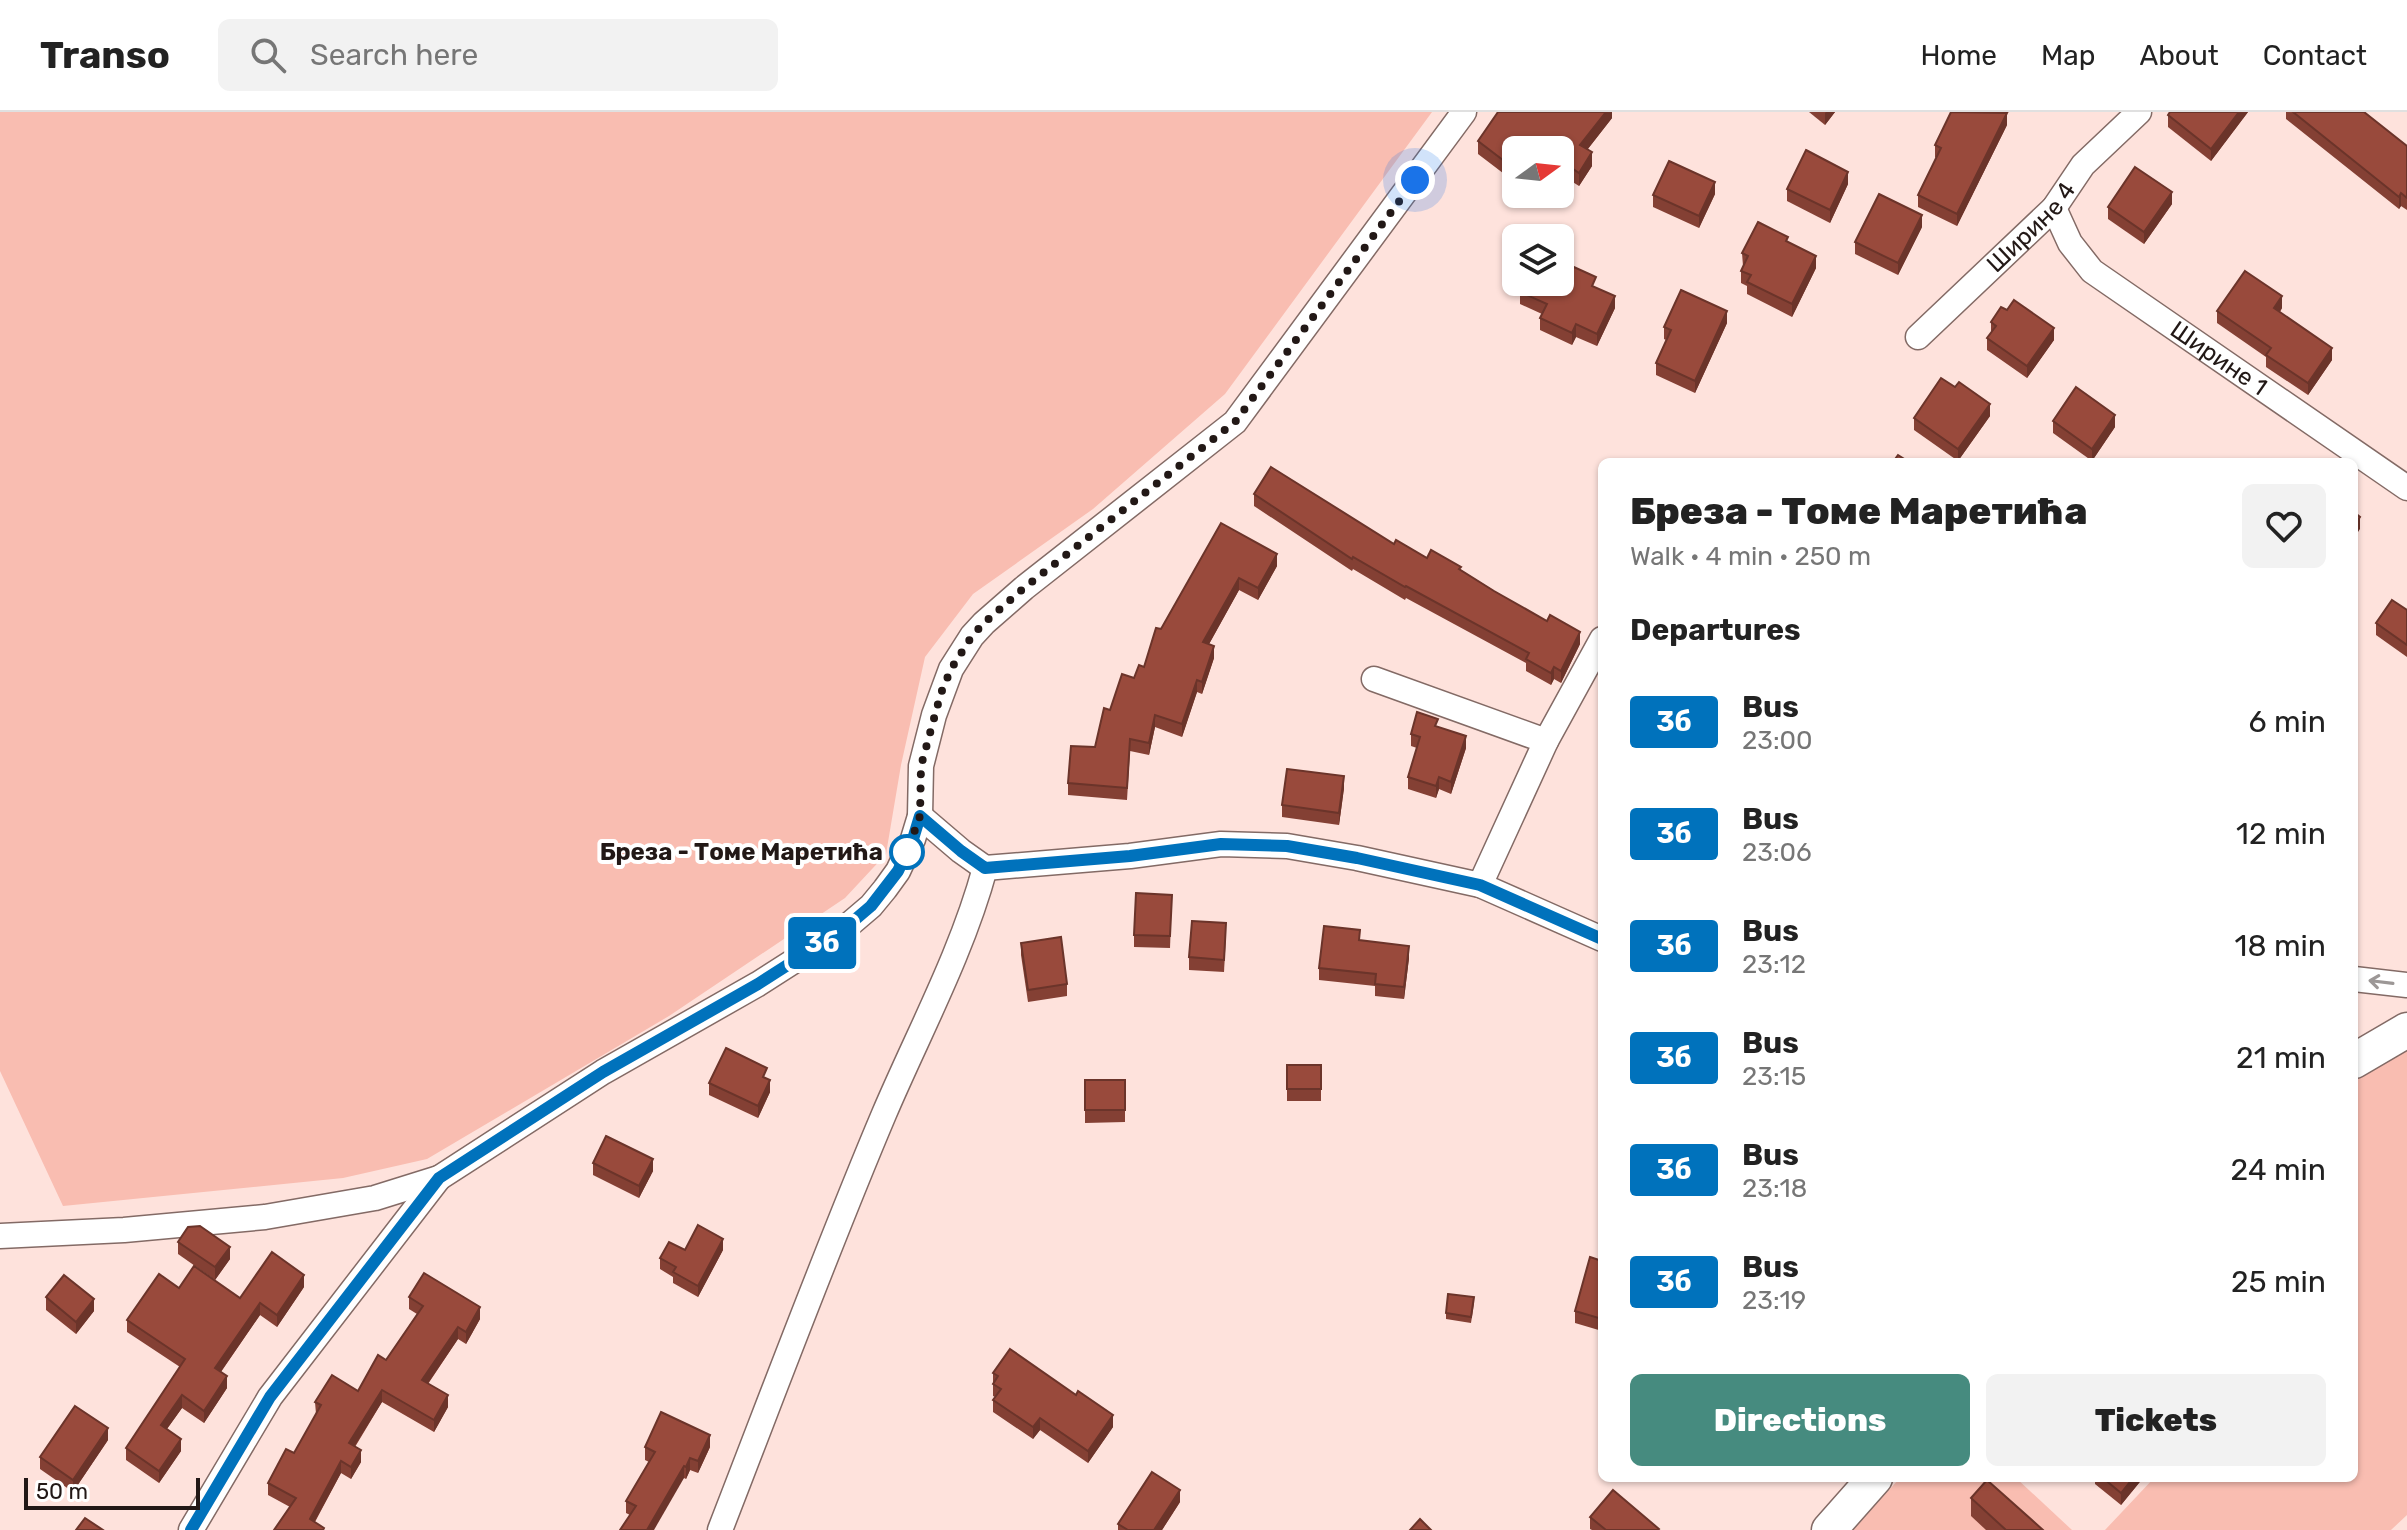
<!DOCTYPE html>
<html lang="en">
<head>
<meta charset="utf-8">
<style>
	body { margin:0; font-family:Rubik,sans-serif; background:#f2f2f2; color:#222; height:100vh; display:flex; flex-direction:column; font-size:30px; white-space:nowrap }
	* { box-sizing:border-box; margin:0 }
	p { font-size:26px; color:#767676 }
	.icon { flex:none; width:44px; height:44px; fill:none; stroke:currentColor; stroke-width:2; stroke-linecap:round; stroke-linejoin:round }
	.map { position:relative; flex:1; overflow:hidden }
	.sheet { position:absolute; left:1598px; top:346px; width:760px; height:1024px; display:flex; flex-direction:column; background:#fff; border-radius:12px; box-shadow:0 2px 6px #0004 }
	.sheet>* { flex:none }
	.badge { padding:0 16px; border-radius:6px; font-size:28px; line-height:52px }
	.needle { width:52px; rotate:75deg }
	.buttons { position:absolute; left:1502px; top:24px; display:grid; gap:16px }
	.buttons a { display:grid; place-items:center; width:72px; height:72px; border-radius:12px; background:#fff; box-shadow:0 2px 6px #0004; font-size:40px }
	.scale { position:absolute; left:24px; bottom:20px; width:176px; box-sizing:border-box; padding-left:8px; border:4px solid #221816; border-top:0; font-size:22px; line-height:28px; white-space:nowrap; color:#221816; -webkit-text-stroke:6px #fff; paint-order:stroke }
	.you { position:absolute; width:40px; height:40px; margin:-20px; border:6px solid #fff; border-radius:50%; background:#1a73e8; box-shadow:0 0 0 12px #1a73e833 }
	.map>.badge { position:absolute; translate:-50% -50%; box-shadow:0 0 0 4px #fff }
	h2 { padding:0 32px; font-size:30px; line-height:72px }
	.round { display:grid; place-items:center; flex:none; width:84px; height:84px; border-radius:12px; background:#f2f2f2 }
	.overview { display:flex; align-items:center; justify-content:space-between; height:136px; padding:0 32px }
	h1 { font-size:38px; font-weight:800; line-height:60px }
	.primary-button { display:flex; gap:16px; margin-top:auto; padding:16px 32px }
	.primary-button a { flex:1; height:92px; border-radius:12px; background:#468b7f; color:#fff; font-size:32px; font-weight:800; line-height:92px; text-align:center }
	.primary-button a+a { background:#f2f2f2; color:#222 }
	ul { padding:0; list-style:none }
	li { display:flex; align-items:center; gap:24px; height:112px; padding:0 32px }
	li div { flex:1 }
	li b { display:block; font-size:30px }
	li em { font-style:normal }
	li .badge { min-width:88px; font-weight:700; text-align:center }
	header { display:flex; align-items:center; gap:48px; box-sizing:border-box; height:112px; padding:0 40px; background:#fff; border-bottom:2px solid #e0e0e0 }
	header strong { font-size:38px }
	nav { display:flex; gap:44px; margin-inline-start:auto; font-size:28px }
	.search { width:560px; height:72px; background:#f2f2f2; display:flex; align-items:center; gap:20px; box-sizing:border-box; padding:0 28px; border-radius:12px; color:#767676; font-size:30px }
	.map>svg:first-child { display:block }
	.green { fill:#f9bdb1 }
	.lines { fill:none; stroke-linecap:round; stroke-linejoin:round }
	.street-casing { stroke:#836a65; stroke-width:27 }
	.secondary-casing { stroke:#836a65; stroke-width:37 }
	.street { stroke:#fff; stroke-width:24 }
	.secondary { stroke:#fff; stroke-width:34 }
	.wall { fill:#844034 }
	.shaded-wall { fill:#6b342a }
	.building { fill:#994a3c; stroke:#6b342a; stroke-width:2 }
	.oneway { stroke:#9c9796 }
	.line-casing { stroke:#fff; stroke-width:18 }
	.line { stroke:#0072bc; stroke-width:12 }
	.walk { stroke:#221816; stroke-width:8; stroke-dasharray:0 14.4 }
	.stop-dot { fill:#fff; stroke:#0072bc; stroke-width:4 }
	.labels { text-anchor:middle; stroke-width:8; stroke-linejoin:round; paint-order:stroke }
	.street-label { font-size:24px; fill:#221816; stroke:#fff }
	.stop-label { font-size:24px; font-weight:bold; fill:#221816; stroke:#fff; text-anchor:end }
</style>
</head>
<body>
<header>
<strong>Transo</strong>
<div class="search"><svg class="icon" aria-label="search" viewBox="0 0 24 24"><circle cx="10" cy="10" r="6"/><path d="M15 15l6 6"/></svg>Search here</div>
<nav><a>Home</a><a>Map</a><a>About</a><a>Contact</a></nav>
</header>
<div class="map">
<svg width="2407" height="1418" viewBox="0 0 2407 1418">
	<rect width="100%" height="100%" fill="#fee2dc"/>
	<g class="green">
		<path d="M0 0H1432L1225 282 1093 397 973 482 925 545 901 653 886 742 845 786 669 904 427 1047 343 1066 63 1094 0 959Z"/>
		<path d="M2407 932V1403L2391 1418H2105L2154 1366H2354V963Z"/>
		<path d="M1900 1366H2016L2072 1418H1852Z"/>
	</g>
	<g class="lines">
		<defs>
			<g id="street">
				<path id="s1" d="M2054 96 2070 131 2092 159 2407 376"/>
				<path id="s2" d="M1918 225 2054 96 2083 53 2139 0"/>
				<path d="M1374 567 1546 629 1480 773"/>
				<path d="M1546 629 1602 527"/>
				<path d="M920 704 961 739 985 756"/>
				<path d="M985 756 1130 744 1221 732 1287 734 1357 746 1480 773 1602 827"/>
				<path d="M2354 867 2407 873"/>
				<path d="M0 1124 124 1118 265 1105 375 1086 439 1066 603 960 758 872 844 817 871 794 885 777 898 759 913 727 920 704 921 654 934 603 951 557 972 524 984 511 1024 476 1235 310 1464 0"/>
				<path d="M191 1418 270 1285 439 1066"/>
				<path d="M720 1418C774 1279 826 1139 884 1002 919 920 962 841 985 756"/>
			</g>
			<g id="secondary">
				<path d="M2354 949 2407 918"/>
				<path d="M1829 1418 1875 1366"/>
			</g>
		</defs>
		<use href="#street" class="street-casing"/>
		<use href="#secondary" class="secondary-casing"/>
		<use href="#street" class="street"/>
		<use href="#secondary" class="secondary"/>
	</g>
	<g class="wall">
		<path d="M1612 0V6L1587 38 1592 54 1579 74 1560 62V38H1516V71L1478 42V29Z"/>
		<path d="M1809 0H1835L1825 13Z"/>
		<path d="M2248 0 2211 49 2168 15V3Z"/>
		<path d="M2286 0H2364L2407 34V98L2401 94 2399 97 2286 7Z"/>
		<path d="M2007 13 1957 114 1918 95V83L1936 46 1935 45V33Z"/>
		<path d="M1848 72 1830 111 1787 89V77Z"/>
		<path d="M1715 82 1699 116 1653 95V83Z"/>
		<path d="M2172 92 2144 132 2108 107V95Z"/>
		<path d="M1922 115 1898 163 1855 142V130Z"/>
		<path d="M1788 130 1816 156 1792 205 1747 182V174L1741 171V159L1743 154 1742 141Z"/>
		<path d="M1596 175 1615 196 1597 234 1576 225 1572 233 1540 218V206L1542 202 1520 192V180Z"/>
		<path d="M2282 196 2280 200 2332 248 2308 283 2266 255V245L2217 211V199Z"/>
		<path d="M2007 198 2054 228 2027 266 1987 238V226L1991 221V210Z"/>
		<path d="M1727 211 1695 281 1656 263V251L1666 228 1664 227V215Z"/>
		<path d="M1990 304 1958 349 1914 318V306Z"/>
		<path d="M2053 309 2115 315 2092 349 2053 321Z"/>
		<path d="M1254 382 1394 432 1427 446 1461 458 1580 532 1561 571 1554 567 1551 573 1526 559V551L1406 486 1405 488 1353 457 1352 459 1254 394Z"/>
		<path d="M1221 411 1277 454 1258 488 1239 478 1209 532 1214 546 1202 582 1197 580 1182 625 1155 615 1149 643 1130 639 1127 688 1068 683V671L1095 635 1110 598 1144 555 1161 517Z"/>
		<path d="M2407 498V545L2376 523V511Z"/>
		<path d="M1438 615 1466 636 1451 682 1439 677 1436 686 1408 677V665L1417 636 1411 634V622Z"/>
		<path d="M1344 676 1339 713 1282 705V693Z"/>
		<path d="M1172 783 1170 836 1134 835V823Z"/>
		<path d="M1226 823 1224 860 1189 858V845Z"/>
		<path d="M1360 828 1409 846 1404 887 1375 884V874L1319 868V856Z"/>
		<path d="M1021 831 1067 872V884L1028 890 1021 843Z"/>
		<rect x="1287" y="953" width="34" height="36"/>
		<path d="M767 967 770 980 758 1006 709 983V971Z"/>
		<path d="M1085 968H1125V1010L1085 1011Z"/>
		<path d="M593 1051 653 1059 639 1086 593 1063Z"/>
		<path d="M178 1130 230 1147 215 1168 178 1142Z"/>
		<path d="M723 1138 698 1185 673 1171V1165L660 1157V1146Z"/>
		<path d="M1602 1149V1219L1575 1211V1199Z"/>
		<path d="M304 1175 277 1215 260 1203 221 1260 227 1276 204 1311 182 1296 167 1317 181 1339 159 1371 126 1348V1336L180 1255 127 1220V1208L179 1176 240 1186Z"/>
		<path d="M46 1185 94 1199 76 1222 46 1198Z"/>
		<path d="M409 1185 480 1207 466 1232 458 1227 428 1272 448 1295 434 1320 382 1290 355 1335 361 1350 351 1367 341 1361 315 1410 324 1418 290 1395 268 1383V1371L294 1341 316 1302 315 1290 358 1279 386 1248 417 1202 409 1197Z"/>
		<path d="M1474 1191 1471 1211 1446 1207V1201Z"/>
		<path d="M993 1261 1113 1315 1088 1351 1040 1318 1033 1327 993 1300V1288L995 1285 993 1284Z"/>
		<path d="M108 1328 73 1380 40 1357V1345Z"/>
		<path d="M645 1335H710L698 1361 690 1358 686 1367 684 1366 630 1403 626 1401V1389L649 1350 645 1348Z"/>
		<path d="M2095 1366H2143L2121 1393 2095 1372Z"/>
		<path d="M1971 1386 2043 1418H1986L1971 1404Z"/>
		<path d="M1180 1390 1162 1418H1118V1412Z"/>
		<path d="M1590 1405 1659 1418H1592L1590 1417Z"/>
	</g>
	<g class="shaded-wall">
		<path d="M1606 0H1612V6L1580 47V33Z"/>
		<path d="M1826 0H1835L1825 13V1Z"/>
		<path d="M2239 0H2248L2211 49V37Z"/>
		<path d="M2007 1V13L1957 114V102Z"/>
		<path d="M1592 40V54L1579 74V61Z"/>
		<path d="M1848 60V72L1830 111V98Z"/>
		<path d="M1715 70V82L1699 116V104Z"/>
		<path d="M2172 80V92L2144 132V120Z"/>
		<path d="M2401 81V94L2399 97V85Z"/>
		<path d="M1922 103V115L1898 163V151Z"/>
		<path d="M1816 144V156L1792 205V192Z"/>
		<path d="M1615 184V196L1597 234V222Z"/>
		<path d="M2282 184V196L2274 208V196Z"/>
		<path d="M1727 199V211L1695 281V269Z"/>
		<path d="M1576 212V225L1572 233V221Z"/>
		<path d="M2054 216V228L2027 266V254Z"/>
		<path d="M2332 236V248L2308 283V271Z"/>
		<path d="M1990 292V304L1958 349V337Z"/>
		<path d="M2115 303V315L2092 349V337Z"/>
		<path d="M2360 405V417L2354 426V414Z"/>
		<path d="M1277 442V454L1258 488V476Z"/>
		<path d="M1239 466V478L1203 543V530Z"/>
		<path d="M1580 520V532L1561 571V559Z"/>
		<path d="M1214 534V546L1202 582V570Z"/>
		<path d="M1554 555V567L1551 573V561Z"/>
		<path d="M1197 568V580L1182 625V612Z"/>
		<path d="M1155 603V615L1149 643V631Z"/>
		<path d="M1466 624V636L1451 682V670Z"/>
		<path d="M1344 664V676L1339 713V701Z"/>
		<path d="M1439 665V677L1436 686V674Z"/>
		<path d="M1409 834V846L1404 887V875Z"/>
		<path d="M770 968V980L758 1006V994Z"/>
		<path d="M653 1047V1059L639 1086V1074Z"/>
		<path d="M723 1127V1138L698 1185V1174Z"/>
		<path d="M230 1135V1147L215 1168V1155Z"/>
		<path d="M304 1163V1175L277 1215V1203Z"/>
		<path d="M94 1187V1199L76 1222V1210Z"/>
		<path d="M260 1191V1203L215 1268V1256Z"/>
		<path d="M480 1195V1207L466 1232V1220Z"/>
		<path d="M458 1215V1227L422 1280V1268Z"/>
		<path d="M227 1264V1276L204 1311V1299Z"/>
		<path d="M382 1278V1290L349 1343V1331Z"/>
		<path d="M182 1283V1296L161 1325V1313Z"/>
		<path d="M448 1283V1295L434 1320V1308Z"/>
		<path d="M1113 1303V1315L1088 1351V1339Z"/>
		<path d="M1040 1306V1318L1033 1327V1315Z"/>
		<path d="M108 1316V1328L73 1380V1368Z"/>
		<path d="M710 1323V1335L698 1361V1349Z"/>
		<path d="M181 1327V1339L159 1371V1359Z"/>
		<path d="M361 1338V1350L351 1367V1355Z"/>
		<path d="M690 1346V1358L686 1367V1355Z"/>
		<path d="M341 1349V1361L310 1418V1407Z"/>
		<path d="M684 1354V1366L654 1418H647Z"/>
		<path d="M2133 1366H2143L2121 1393V1381Z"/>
		<path d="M1180 1378V1390L1162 1418H1154Z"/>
	</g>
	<g class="building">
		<path d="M1498 0H1606L1580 33 1592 40 1579 61 1560 48V38H1543L1538 35 1536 38H1516V58L1478 29Z"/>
		<path d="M1951 0 2007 1 1957 102 1918 83 1941 36 1935 33Z"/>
		<path d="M2170 0H2239L2211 37 2168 3Z"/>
		<path d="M2293 0H2364L2407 34V86L2401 81 2399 85Z"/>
		<path d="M1806 38 1848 60 1830 98 1787 77Z"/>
		<path d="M1669 49 1715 70 1699 104 1653 83Z"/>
		<path d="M2135 55 2172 80 2144 120 2108 95Z"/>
		<path d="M1879 82 1922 103 1898 151 1855 130Z"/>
		<path d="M1758 110 1788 125 1786 129 1816 144 1792 192 1747 170 1751 163 1741 159 1748 144 1742 141Z"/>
		<path d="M1565 151 1596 165 1592 174 1615 184 1597 222 1576 212 1572 221 1540 206 1547 192 1520 180 1525 170H1560V160Z"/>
		<path d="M2245 159 2282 184 2274 196 2332 236 2308 271 2266 243 2271 236 2217 199Z"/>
		<path d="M1681 178 1727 199 1695 269 1656 251 1671 218 1664 215Z"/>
		<path d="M2014 188 2054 216 2027 254 1987 226 1996 214 1991 210 2001 195 2007 198Z"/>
		<path d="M1941 266 1955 275 1959 270 1990 292 1958 337 1914 306Z"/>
		<path d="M2076 275 2115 303 2092 337 2053 309Z"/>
		<path d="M1898 343 1909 350H1893Z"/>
		<path d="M1271 355 1394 432 1396 428 1427 446 1431 438 1461 455 1459 457 1494 479 1547 509 1550 503 1580 520 1561 559 1554 555 1551 561 1526 547 1529 541 1406 474 1405 475 1353 445 1352 447 1254 382Z"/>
		<path d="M2354 400 2360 405 2354 414Z"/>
		<path d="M1221 411 1277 442 1258 476 1239 466 1203 530 1214 534 1202 570 1197 568 1182 612 1155 603 1149 631 1130 627 1127 676 1068 671 1071 634 1095 635 1104 596 1110 598 1122 562 1134 566 1139 553 1144 555 1156 516 1161 517Z"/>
		<path d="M2392 488 2407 498V533L2376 511Z"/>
		<path d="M1417 600 1438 607 1435 614 1466 624 1451 670 1439 665 1436 674 1408 665 1420 625 1411 622Z"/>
		<path d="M1287 657 1344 664 1339 701 1282 693Z"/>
		<path d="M1136 781 1172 783 1170 824 1134 823Z"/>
		<path d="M1192 809 1226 811 1224 848 1189 845Z"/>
		<path d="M1324 814 1360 818 1359 828 1409 834 1404 875 1375 872 1376 862 1319 856Z"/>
		<path d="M1061 825 1067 872 1028 878 1021 831Z"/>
		<path d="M726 936 767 956 763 965 770 968 758 994 709 971Z"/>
		<rect x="1287" y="953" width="34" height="24"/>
		<rect x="1085" y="968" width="40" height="30"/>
		<path d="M606 1024 653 1047 639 1074 593 1051Z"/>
		<path d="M698 1113 723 1127 698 1174 673 1160 676 1155 660 1146 669 1130 685 1138Z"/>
		<path d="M200 1114 230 1135 215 1155 178 1130 188 1115Z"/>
		<path d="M272 1140 304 1163 277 1203 260 1191 215 1256 227 1264 204 1299 182 1283 161 1313 181 1327 159 1359 126 1336 185 1247 127 1208 159 1162 179 1176 194 1154 240 1186Z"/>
		<path d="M1590 1145 1602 1149V1207L1575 1199Z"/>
		<path d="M424 1161 480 1195 466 1220 458 1215 422 1268 448 1283 434 1308 382 1278 349 1331 361 1338 351 1355 341 1349 310 1407 324 1416 323 1418H274L296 1386 268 1371 286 1337 294 1341 321 1293 315 1290 332 1263 358 1279 378 1243 386 1248 423 1194 409 1185Z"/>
		<path d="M64 1163 94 1187 76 1210 46 1185Z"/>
		<path d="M1448 1182 1474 1185 1471 1205 1446 1201Z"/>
		<path d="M1010 1237 1076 1283 1078 1279 1113 1303 1088 1339 1040 1306 1033 1315 993 1288 1001 1277 993 1272 998 1264 993 1261Z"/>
		<path d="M75 1294 108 1316 73 1368 40 1345Z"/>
		<path d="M661 1300 710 1323 698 1349 690 1346 686 1355 684 1354 647 1418H620L636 1394 626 1389 655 1340 645 1335Z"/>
		<path d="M1152 1360 1180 1378 1154 1418H1128L1118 1412Z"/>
		<path d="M2103 1366H2133L2121 1381Z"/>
		<path d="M1987 1368 2043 1418H2006L1971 1386Z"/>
		<path d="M1613 1378 1659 1417 1658 1418H1606L1590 1405Z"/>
		<path d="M85 1406 103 1418H76Z"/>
		<path d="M1420 1407 1431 1418H1410Z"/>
	</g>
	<defs><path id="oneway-shaft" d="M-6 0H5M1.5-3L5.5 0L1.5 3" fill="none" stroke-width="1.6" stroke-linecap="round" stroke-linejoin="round" transform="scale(2)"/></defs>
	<use class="oneway" href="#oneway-shaft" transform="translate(2381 870) rotate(-173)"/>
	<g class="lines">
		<defs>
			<path id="line" d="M191 1418 270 1285 439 1066 603 960 758 872 844 817 871 794 898 759 913 727 920 704 961 739 985 756 1130 744 1221 732 1287 734 1357 746 1480 773 1602 827"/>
		</defs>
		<use href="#line" class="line-casing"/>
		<use href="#line" class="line"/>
		<path class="walk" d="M907 740 906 743 920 704 921 654 941 581 951 557 972 524 984 511 1024 476 1235 310 1415 68"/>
	</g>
	<circle class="stop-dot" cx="907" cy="740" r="16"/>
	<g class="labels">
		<g class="street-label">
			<text dy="8" stroke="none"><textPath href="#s2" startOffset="158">Ширине 4</textPath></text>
			<text dy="8" stroke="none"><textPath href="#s1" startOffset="228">Ширине 1</textPath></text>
		</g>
		<g class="stop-label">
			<text x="883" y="748">Бреза - Томе Маретића</text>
		</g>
	</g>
</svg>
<div class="buttons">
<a><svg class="needle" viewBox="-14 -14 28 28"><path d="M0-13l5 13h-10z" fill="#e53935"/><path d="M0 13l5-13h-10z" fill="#767676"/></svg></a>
<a><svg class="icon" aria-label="layers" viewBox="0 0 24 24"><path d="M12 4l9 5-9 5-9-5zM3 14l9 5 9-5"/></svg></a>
</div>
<div class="scale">50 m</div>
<div class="you" style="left:1415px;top:68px"></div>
<b class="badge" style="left:822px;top:831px;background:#0072bc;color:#fff">3б</b>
<section class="sheet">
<div class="overview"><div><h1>Бреза - Томе Маретића</h1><p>Walk · 4 min · 250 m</p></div><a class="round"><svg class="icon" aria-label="heart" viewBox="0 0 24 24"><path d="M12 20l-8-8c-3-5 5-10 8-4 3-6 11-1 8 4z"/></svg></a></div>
<h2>Departures</h2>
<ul>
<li><span class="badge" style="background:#0072bc;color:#fff">3б</span><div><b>Bus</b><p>23:00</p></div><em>6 min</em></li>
<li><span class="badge" style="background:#0072bc;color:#fff">3б</span><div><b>Bus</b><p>23:06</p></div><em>12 min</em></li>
<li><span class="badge" style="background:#0072bc;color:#fff">3б</span><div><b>Bus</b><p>23:12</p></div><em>18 min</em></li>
<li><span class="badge" style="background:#0072bc;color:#fff">3б</span><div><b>Bus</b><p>23:15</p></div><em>21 min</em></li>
<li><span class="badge" style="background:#0072bc;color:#fff">3б</span><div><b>Bus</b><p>23:18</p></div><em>24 min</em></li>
<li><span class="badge" style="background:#0072bc;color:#fff">3б</span><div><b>Bus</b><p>23:19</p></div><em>25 min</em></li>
</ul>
<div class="primary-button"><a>Directions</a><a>Tickets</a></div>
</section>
</div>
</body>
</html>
